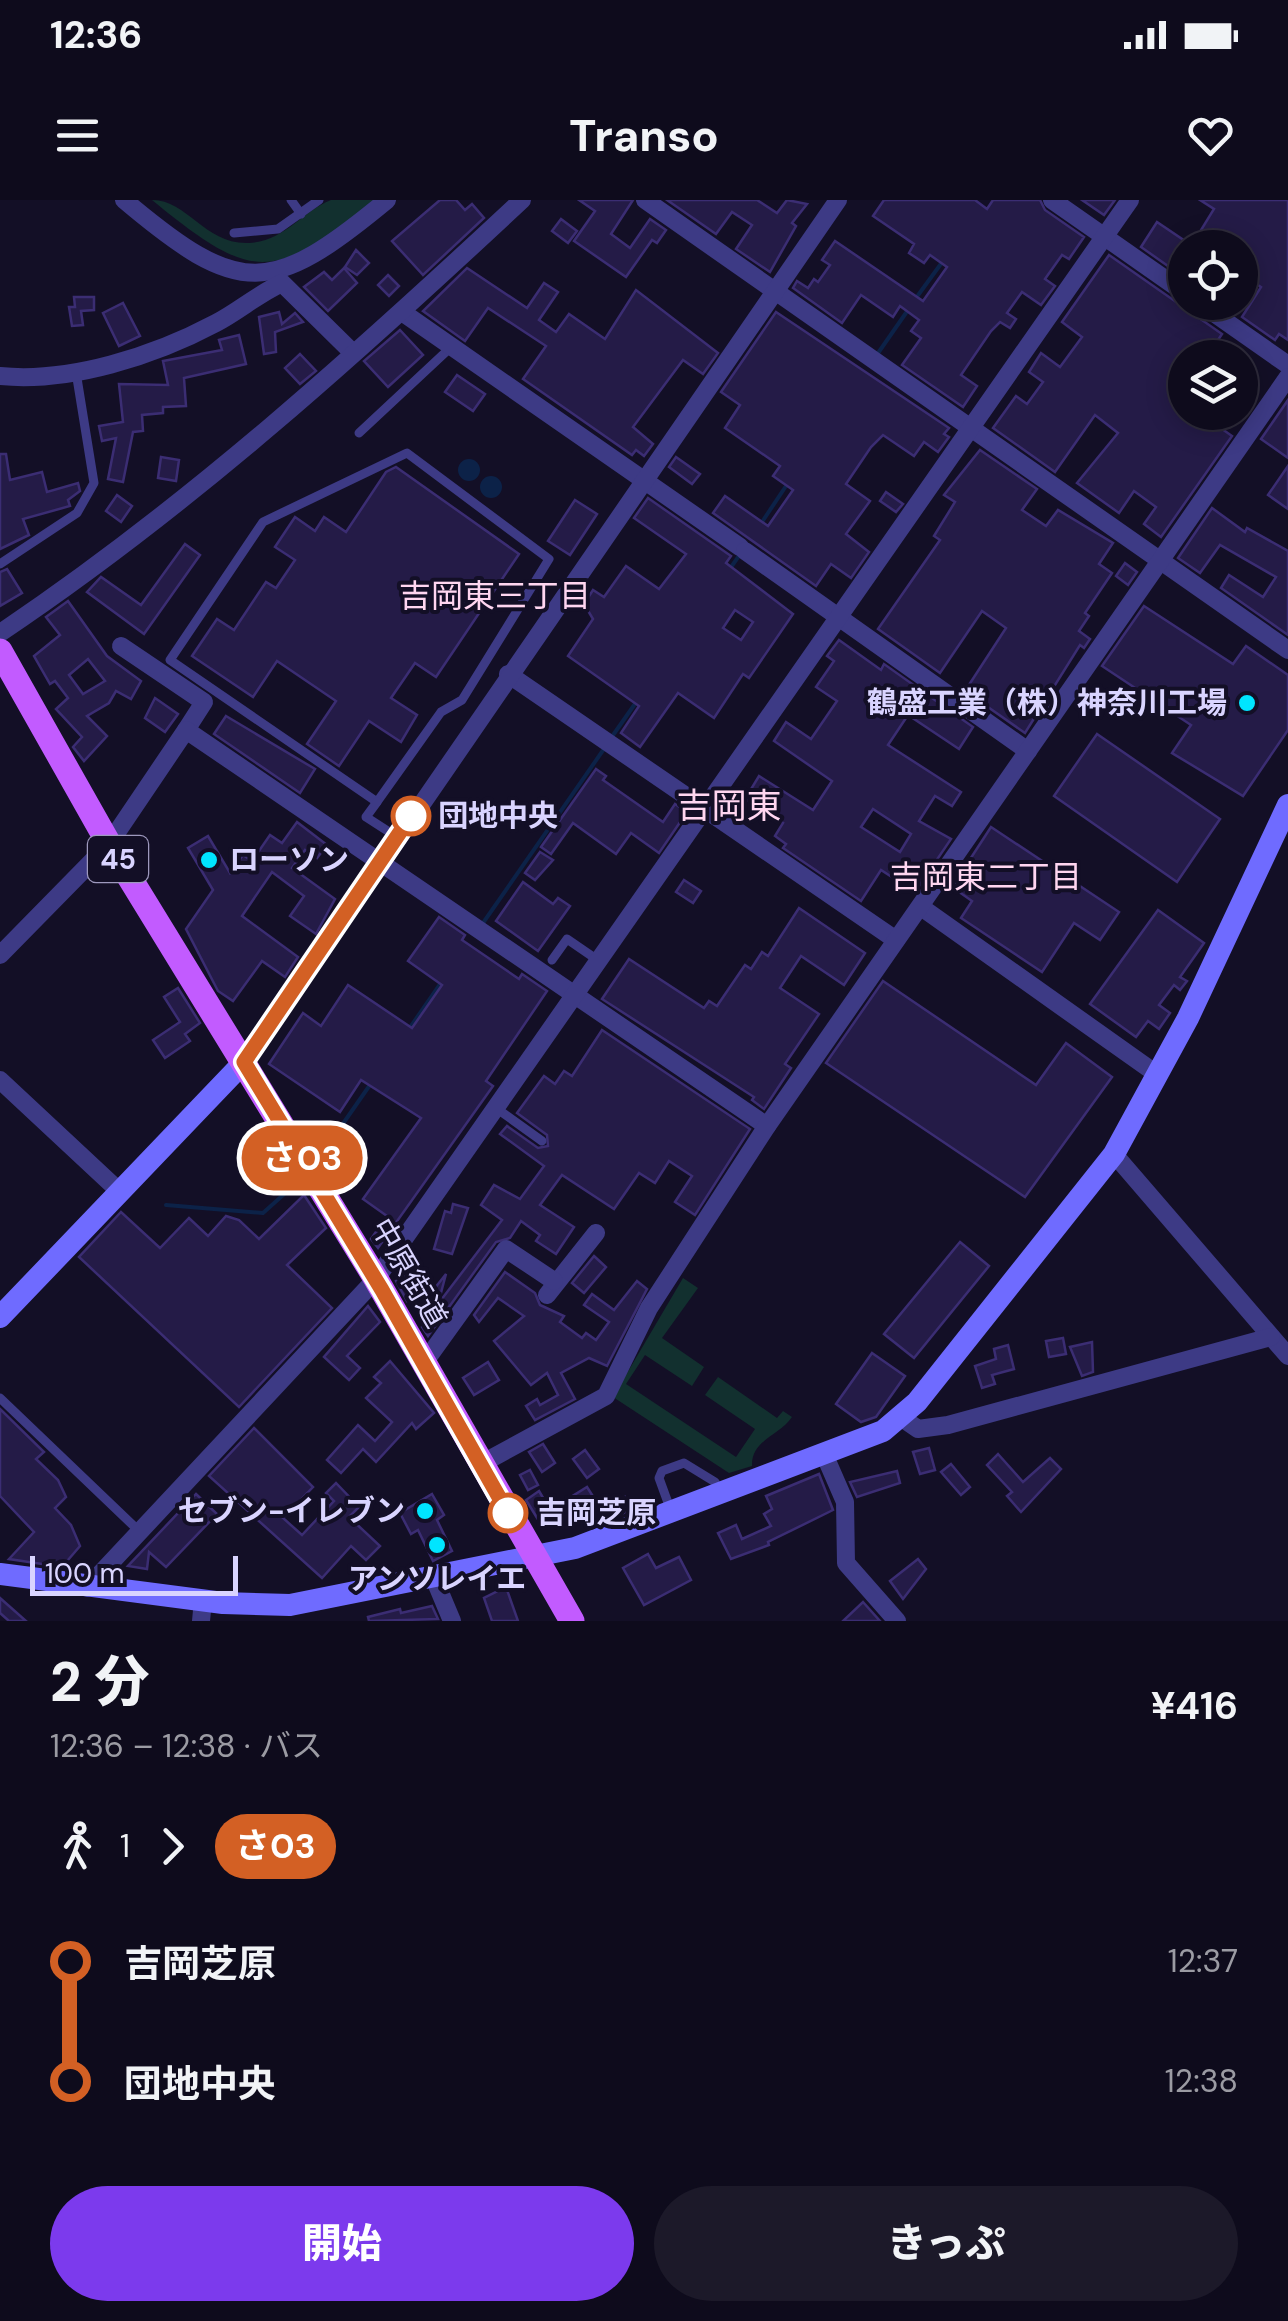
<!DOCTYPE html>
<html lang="ja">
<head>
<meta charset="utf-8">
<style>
	body { margin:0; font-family:"DM Sans","Noto Sans JP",sans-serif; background:#1c1929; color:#f1f3f6; height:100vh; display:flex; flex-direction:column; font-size:38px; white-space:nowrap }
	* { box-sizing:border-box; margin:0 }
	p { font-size:32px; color:#9b9ba3 }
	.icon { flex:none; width:55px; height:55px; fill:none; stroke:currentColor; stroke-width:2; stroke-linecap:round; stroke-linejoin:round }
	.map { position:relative; height:1421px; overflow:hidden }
	.drawer { display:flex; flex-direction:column; background:#0e0b1c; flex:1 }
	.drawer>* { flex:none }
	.badge { padding:0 20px; border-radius:32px; font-size:35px; line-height:65px }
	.controls { position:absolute; left:1168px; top:30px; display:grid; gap:20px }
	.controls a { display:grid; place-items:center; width:90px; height:90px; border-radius:50%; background:#0e0b1c; box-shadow:0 5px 25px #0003,0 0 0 2px #2e2b3b; font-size:50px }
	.scale { position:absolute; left:30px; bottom:25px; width:208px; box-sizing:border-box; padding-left:10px; border:5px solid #d9d4ff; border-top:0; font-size:28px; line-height:35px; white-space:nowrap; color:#d9d4ff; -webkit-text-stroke:8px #130f26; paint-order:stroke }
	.map>.badge { position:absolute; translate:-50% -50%; box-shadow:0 0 0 5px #fff }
	.legs { display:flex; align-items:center; gap:15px; height:110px; padding:0 50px; font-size:32px }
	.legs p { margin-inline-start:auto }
	.summary { display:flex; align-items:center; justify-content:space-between; height:170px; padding:0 50px }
	h1 { font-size:55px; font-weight:800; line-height:75px }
	.button { display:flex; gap:20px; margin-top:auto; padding:20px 50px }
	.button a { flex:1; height:115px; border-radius:60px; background:#7c3aed; color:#fff; font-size:40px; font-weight:800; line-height:115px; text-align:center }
	.button a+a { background:#1c1929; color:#f1f3f6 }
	ul { padding:0 50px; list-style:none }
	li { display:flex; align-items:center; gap:35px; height:120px; font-size:38px }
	li i { display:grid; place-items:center; width:15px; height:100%; margin:0 12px; background:currentColor }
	li i::after { content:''; width:25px; height:25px; margin:-12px; border:8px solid; border-radius:50%; background:#0e0b1c }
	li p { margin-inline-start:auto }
	li:first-child i { background:linear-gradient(#0000 50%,currentColor 0) }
	li:last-child i { background:linear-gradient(currentColor 50%,#0000 0) }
	.status { display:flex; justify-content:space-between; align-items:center; height:70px; padding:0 50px; background:#0e0b1c; direction:ltr }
	.status svg { height:28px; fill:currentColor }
	header { display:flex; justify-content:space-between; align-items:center; height:130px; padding:0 50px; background:#0e0b1c; font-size:45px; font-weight:800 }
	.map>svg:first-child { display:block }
	.green { fill:#12302f }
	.water { fill:#0c2248 }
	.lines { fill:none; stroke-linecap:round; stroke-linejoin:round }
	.stream { stroke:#0c2248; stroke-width:4 }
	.building { fill:#241b47; stroke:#3b2d73; stroke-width:2.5; fill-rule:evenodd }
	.lane { stroke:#3d3a85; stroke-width:9 }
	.street { stroke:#3d3a85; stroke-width:18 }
	.secondary { stroke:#6f6bff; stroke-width:22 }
	.primary { stroke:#c25bff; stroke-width:25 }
	.line-1-casing { stroke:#fff; stroke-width:22 }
	.line-1 { stroke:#d36024; stroke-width:15 }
	.poi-dot { fill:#00e5ff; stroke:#130f26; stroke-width:4 }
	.stop-1-dot { fill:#fff; stroke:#d36024; stroke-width:5 }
	.labels { text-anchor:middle; stroke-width:8; stroke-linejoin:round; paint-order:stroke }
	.shield { fill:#130f26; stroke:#9e99be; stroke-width:2.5 }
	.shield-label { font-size:28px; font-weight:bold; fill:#d9d4ff }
	.poi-label { font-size:30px; font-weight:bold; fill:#d9d4ff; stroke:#130f26; text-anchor:end }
	.stop-label { font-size:30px; font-weight:bold; fill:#d9d4ff; stroke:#130f26; text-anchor:start }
	.street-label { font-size:30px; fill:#d9d4ff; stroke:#130f26 }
	.neighbourhood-label { font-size:32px; fill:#ffd6f0; stroke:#130f26 }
	.quarter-label { font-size:35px; fill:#ffd6f0; stroke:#130f26 }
</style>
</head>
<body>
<div class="status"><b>12:36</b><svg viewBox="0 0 49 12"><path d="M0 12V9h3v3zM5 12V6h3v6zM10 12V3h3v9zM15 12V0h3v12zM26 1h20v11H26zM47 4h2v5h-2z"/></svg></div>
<header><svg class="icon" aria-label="menu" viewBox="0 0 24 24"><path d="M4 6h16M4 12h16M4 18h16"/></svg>Transo<svg class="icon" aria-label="heart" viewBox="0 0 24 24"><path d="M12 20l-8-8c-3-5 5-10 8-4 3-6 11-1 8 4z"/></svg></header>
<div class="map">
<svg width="1288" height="1421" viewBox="0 0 1288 1421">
	<rect width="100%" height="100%" fill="#130f26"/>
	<g class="green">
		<path d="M152 0C188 0 205 45 249 43 285 41 301 12 331 0 343 0 365 0 378 0 272 78 258 87 152 0Z"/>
		<path d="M683 1078 698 1088 662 1138 704 1167 692 1186 645 1155 626 1184 736 1257 755 1229 705 1195 718 1177 777 1218 783 1211 792 1217C779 1236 751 1240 752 1266L729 1273 613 1197Z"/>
	</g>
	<g class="water">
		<circle cx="469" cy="270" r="11"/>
		<circle cx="491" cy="287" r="11"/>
	</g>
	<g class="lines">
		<g class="stream">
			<path d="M916 98 943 61"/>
			<path d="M876 156 908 110"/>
			<path d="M760 325 788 283"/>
			<path d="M729 370 741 353"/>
			<path d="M611 538 637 501"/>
			<path d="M483 723 606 546"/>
			<path d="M409 829 443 780"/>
			<path d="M317 961 372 882"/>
			<path d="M166 1005 263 1013 301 979"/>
		</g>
	</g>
	<g class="building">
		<path d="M440 0H456L465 10 472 4 484 18 423 75 392 41Z"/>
		<path d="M579 0H633L611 34 630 48 650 19 666 30 657 43 652 40 626 77 574 41 595 11Z"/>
		<path d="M667 0H757L777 13 787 0 807 4 792 23 796 26 770 72 736 49 752 25 732 12 716 34Z"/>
		<path d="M884 0H975L987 9 993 0H1040L1045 10 1084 37 1069 59 1062 55 1045 79 1055 86 1041 105 1022 92 1007 113 1016 119 1010 128 1000 122 991 131 961 175 977 186 963 207 902 165 921 138 911 131 919 120 900 106 893 117 861 95 842 123 793 88 797 81 808 88 814 79 818 82 830 65 822 60 835 41 923 101 947 67 930 55 924 63 909 53 914 44 873 16Z"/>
		<path d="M1082 0H1115L1104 15Z"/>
		<path d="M1200 0H1288V140L1279 134 1275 140 1242 117 1261 87 1240 73V48H1190L1214 9Z"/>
		<path d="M561 19 577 31 568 43 552 31Z"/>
		<path d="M1157 22 1185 41V78L1141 47Z"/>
		<path d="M356 50 369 63 357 75 345 67Z"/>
		<path d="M1109 55 1222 134 1206 158H1185V188L1178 198 1185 203V212H1198L1232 236 1161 337 1144 324 1156 307 1134 291 1119 313 1077 283 1118 233 1095 215 1055 272 993 228 1016 196 1027 204 1043 182 1029 172 1041 153 1060 167 1082 137 1062 122Z"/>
		<path d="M344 68 357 83 328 111 304 87 324 72 332 80Z"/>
		<path d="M467 68 527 108 544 83 558 92 539 120 556 132 569 114 605 139 636 90 718 153 703 174 683 160 633 227 653 244 644 256 636 250 632 255 523 179 546 146 488 108 465 141 423 111Z"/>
		<path d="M388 75 399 86 389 96 378 85Z"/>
		<path d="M74 97H94V110L81 111 83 125 72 126 69 107H75Z"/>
		<path d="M123 103 140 136 119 146 103 113Z"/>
		<path d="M279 112 282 124 295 113 303 122 275 132 276 152 264 154 259 117Z"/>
		<path d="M776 112 949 228 944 234 949 237 938 252 924 242 914 256 883 235 871 247 846 284 870 301 846 334 869 352 851 378 831 364 816 386 713 313 725 296 768 326 793 290 773 276 780 266 725 228 740 205 721 192Z"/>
		<path d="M400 130 423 155 388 187 364 161Z"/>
		<path d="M239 135 246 164 184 178 186 206 163 207V213L142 215 143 231 133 232 123 282 108 279 116 238 102 241 99 226 123 222 119 184 168 185 163 161 222 150 219 140Z"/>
		<path d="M300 154 316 171 300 184 285 168Z"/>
		<path d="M457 175 485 194 473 211 445 192Z"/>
		<path d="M1288 200V258L1261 239Z"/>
		<path d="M980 250 1037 289 1022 310 1046 326 1058 310 1113 343 1099 364 1112 373 1085 413 1089 416 1079 431 1090 439 1084 448 1080 445 1025 533 965 491 1006 428 982 411 940 473 878 429 940 340 934 336 955 302 944 295Z"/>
		<path d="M0 254H6L10 280 42 272 47 292 78 283 80 291 68 300 70 306 23 319 29 335 0 349Z"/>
		<path d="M161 257 179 260 176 281 158 278Z"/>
		<path d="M676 257 700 274 692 284 669 267Z"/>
		<path d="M1288 266V309L1268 295Z"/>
		<path d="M396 267 519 354 436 477 415 463 391 498 417 515 401 542 369 521 339 566 307 544 336 501 277 461 253 497 192 456 217 419 234 430 266 382 276 388 295 360 275 347 295 317 315 331 324 317 346 332 386 272Z"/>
		<path d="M886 292 903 304 896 312 880 301Z"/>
		<path d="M117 295 132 306 121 322 106 311Z"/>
		<path d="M648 298 731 356 726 363 793 414 749 478 743 474 714 518 678 493 640 547 621 533 639 506 568 456 593 419 584 404 593 390 604 397 626 366 659 389 686 354 634 318ZM735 410 753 422 741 440 723 428Z"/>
		<path d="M575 300 597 314 570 355 548 341Z"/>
		<path d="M1212 308 1245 332 1247 328 1288 351V435L1221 388 1229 375 1263 397 1276 377 1220 345 1200 373 1178 358Z"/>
		<path d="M185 344 200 355 144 434 87 392 101 377 141 405Z"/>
		<path d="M1125 363 1137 372 1128 385 1116 376Z"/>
		<path d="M7 369 22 393 0 406V372Z"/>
		<path d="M68 401 107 456 141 481 131 499 116 491 109 503 87 516 107 536 84 561 73 547 82 537 56 509 68 498 55 481 50 484 34 456 60 435 46 417ZM88 459 105 481 83 494 69 475Z"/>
		<path d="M1144 406 1233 464 1246 446 1288 475V530L1243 596 1172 553 1191 525 1102 466Z"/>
		<path d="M839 440 881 470 884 464 973 527 959 549 908 515 888 545 961 592 952 606 935 596 919 621 951 639 915 692 881 670 861 701 783 648 786 644 775 636 783 623 745 599 759 576 813 610 832 581 774 541 786 522 811 539 837 501 816 487 834 461 827 456ZM873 609 911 634 900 652 861 627Z"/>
		<path d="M155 498 178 514 165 532 145 518Z"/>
		<path d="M226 516 315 569 300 593 214 534Z"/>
		<path d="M1097 534 1220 619 1177 682 1054 596Z"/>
		<path d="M596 569 606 576 603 580 663 622 675 604 687 612 659 653 631 633 616 654 573 623 551 654 541 647Z"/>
		<path d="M297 622 327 645 317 658 305 650 292 668 335 699 316 734 290 716 304 696 272 672 242 716 298 757 285 777 262 761 233 801 218 791 186 729 213 690 188 648 208 636 230 673 243 655 252 661 270 635 282 643Z"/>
		<path d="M991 627 1119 712 1100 740 1074 723 1042 772 961 718 972 701 952 687Z"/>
		<path d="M540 652 553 660 535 680 525 673Z"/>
		<path d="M684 680 701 691 693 703 676 692Z"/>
		<path d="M523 682 553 704 558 698 570 706 538 751 496 721Z"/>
		<path d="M799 708 865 753 844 785 801 756 780 788 819 814 785 864 791 868 764 909 752 900 754 897 602 799 629 759 704 808 709 801 717 806 745 765 751 769 762 752 768 756Z"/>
		<path d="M1158 710 1204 743 1180 777 1187 781 1180 790 1174 785 1159 805 1170 813 1159 829 1148 821 1136 837 1090 804Z"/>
		<path d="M439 717 465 735 462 740 519 779 522 774 547 791 486 881 493 886 378 1048 371 1039 387 1016 363 999 421 918 361 880 340 912 269 864 303 813 321 826 348 785 412 828 442 785 408 761Z"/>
		<path d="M883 781 1036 885 1066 843 1112 877 1025 997 826 863Z"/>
		<path d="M178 788 200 823 185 834 190 841 165 858 153 840 180 822 164 797Z"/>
		<path d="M602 830 750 929 695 1015 675 1002 692 976 669 961 655 983 639 973 614 1009 562 975 540 1005 574 1027 556 1054 536 1041 540 1035 521 1021 510 1038 496 1042 428 1136 422 1127 437 1105 427 1098 446 1074 438 1104 502 1020 481 1005 494 985 520 999 544 966 500 934 507 926 538 948 548 946 547 935 517 913 544 876 555 884 564 871 572 876Z"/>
		<path d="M304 995 326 1028 287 1065 332 1108 239 1207 79 1057 121 1012 160 1048 189 1018 208 1036 226 1016 239 1020 259 1039Z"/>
		<path d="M453 1004 468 1008 452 1054 434 1049 445 1011 451 1013Z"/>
		<path d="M960 1042 989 1066 914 1158 884 1134Z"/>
		<path d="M594 1056 606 1067 584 1093 572 1083Z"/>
		<path d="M416 1070 427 1090 407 1101 396 1081Z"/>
		<path d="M505 1072 535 1093 540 1105 564 1116 560 1122 582 1138 586 1133 596 1140 609 1122 584 1105 592 1094 614 1110 637 1081 647 1089 607 1166 589 1158 561 1173 575 1199 535 1220 526 1206 537 1199 540 1205 558 1195 547 1173 531 1185 494 1141 524 1116 498 1098 479 1122 474 1115Z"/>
		<path d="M368 1106 380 1122 347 1156 360 1168 349 1180 324 1157Z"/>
		<path d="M1063 1138 1066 1154 1049 1157 1046 1141Z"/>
		<path d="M1092 1142 1093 1172 1082 1176 1070 1147Z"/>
		<path d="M1008 1145 1014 1169 992 1175 995 1184 982 1188 975 1166 996 1159 994 1149Z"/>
		<path d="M872 1153 905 1176 876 1217 861 1222 836 1204Z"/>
		<path d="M390 1161 434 1213 416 1229 412 1223 376 1262 363 1249 341 1273 327 1260 358 1225 375 1241 392 1222 366 1198 381 1183 374 1177Z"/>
		<path d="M488 1162 499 1180 474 1195 463 1178Z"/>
		<path d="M0 1209 44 1252 36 1259 58 1280 66 1297 55 1308 71 1325 80 1346 62 1367 9 1359 34 1332 0 1296Z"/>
		<path d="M254 1228 313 1287 283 1318 302 1335 334 1301 326 1293 336 1283 359 1307 349 1317 380 1346 366 1360 351 1346 322 1378 209 1276Z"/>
		<path d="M543 1244 555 1263 542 1272 529 1252Z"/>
		<path d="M929 1248 935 1270 920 1274 913 1252Z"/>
		<path d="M585 1250 599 1269 587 1278 573 1259Z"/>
		<path d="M998 1254 1023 1282 1050 1258 1061 1269 1021 1312 1007 1296 1012 1292 987 1265Z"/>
		<path d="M951 1264 970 1287 961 1295 941 1272Z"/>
		<path d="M530 1270 538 1285 528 1290 520 1275Z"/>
		<path d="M897 1271 900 1283 857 1297 850 1282Z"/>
		<path d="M819 1274 833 1310 768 1342 769 1345 731 1359 718 1333 736 1325 742 1339 771 1326 764 1314 772 1309 766 1296Z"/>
		<path d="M587 1287 603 1312 586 1322 571 1297Z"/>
		<path d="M539 1291 555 1318 542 1326 526 1300Z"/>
		<path d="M196 1294 217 1314 166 1367 149 1352 147 1369 128 1366Z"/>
		<path d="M432 1294 444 1315 437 1320 452 1351 433 1361 418 1330 411 1334 400 1313Z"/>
		<path d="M625 1297 632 1309 615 1317 609 1306Z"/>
		<path d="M648 1354 656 1368 679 1357 691 1380 644 1405 623 1368Z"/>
		<path d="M918 1359 926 1369 903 1399 890 1381Z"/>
		<path d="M506 1387 518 1421H492L484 1398Z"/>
		<path d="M0 1398 26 1421H9L0 1413Z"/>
		<path d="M863 1402 880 1421H843Z"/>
		<path d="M432 1406 438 1419 369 1421 368 1417 400 1409 401 1413Z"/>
	</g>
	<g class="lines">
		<g class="lane">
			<path d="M291 0 301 14"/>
			<path d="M234 33 278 29 319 0"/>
			<path d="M359 233 449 149"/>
			<path d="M407 253 549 359 462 500 441 512 377 602 170 460 263 322Z"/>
			<path d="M0 364 77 313 94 283 76 172"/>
			<path d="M377 602 366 617 397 637"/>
			<path d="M552 760 567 739 599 761"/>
			<path d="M496 908 542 941"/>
			<path d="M0 1198 139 1331"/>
			<path d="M671 1311 659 1278 662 1271 684 1263 715 1282 719 1292"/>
		</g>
		<g class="street">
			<path d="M124 0C240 98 271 96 387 0"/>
			<path d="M645 0 1288 450"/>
			<path d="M1052 0 1185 93"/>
			<path d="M1198 102 1288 165"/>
			<path d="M402 112 740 347"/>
			<path d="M0 176C70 183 154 156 216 123 239 111 258 94 282 83L353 153"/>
			<path d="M745 351 1028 551"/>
			<path d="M0 433C188 307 357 154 522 0"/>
			<path d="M121 446 204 502 186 530"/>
			<path d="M508 474 896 740"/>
			<path d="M921 707 1158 875"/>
			<path d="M0 755 109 644 186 530 767 926"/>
			<path d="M244 862 838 0"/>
			<path d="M0 880 119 991"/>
			<path d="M1114 954 1288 1156"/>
			<path d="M547 1095 596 1033"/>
			<path d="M424 1163 506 1049 554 1081"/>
			<path d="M902 1218 918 1229 948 1225 1271 1137"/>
			<path d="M825 1256 845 1302 846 1363 897 1421"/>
			<path d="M481 1264 606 1196 649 1108 767 926 1288 177"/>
			<path d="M434 1378 452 1421"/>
			<path d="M87 1388 376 1079 1130 0"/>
			<path d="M201 1421 203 1400"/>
		</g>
		<g class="secondary">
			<path d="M0 1117 244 862"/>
			<path d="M0 1374 223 1403 290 1405 575 1348 883 1231 917 1202 1114 954 1188 818 1288 605"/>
		</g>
		<path class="primary" d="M0 451 109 644 376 1079 572 1421"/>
	</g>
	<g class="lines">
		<defs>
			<path id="line-1" d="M411 616 244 862 382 1090 508 1313"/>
		</defs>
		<use href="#line-1" class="line-1-casing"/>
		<use href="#line-1" class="line-1"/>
	</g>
	<g class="poi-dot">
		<circle cx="1247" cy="503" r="10"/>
		<circle cx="209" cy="660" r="10"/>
		<circle cx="425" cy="1311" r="10"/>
		<circle cx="437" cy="1345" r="10"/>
	</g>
	<g class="stop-1-dot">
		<circle cx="411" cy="616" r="18"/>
		<circle cx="508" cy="1313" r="18"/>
	</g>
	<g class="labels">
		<rect class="shield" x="88" y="636" width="60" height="46" rx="8"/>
		<g class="shield-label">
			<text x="118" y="669">45</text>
		</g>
		<g class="poi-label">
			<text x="1227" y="513">鶴盛工業（株）神奈川工場</text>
			<text x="229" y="670" text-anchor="start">ローソン</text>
			<text x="405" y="1321">セブン-イレブン</text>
			<text x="437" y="1389" text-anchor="middle">アンソレイエ</text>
		</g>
		<g class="stop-label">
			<text x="438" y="626">団地中央</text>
			<text x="536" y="1323">吉岡芝原</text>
		</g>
		<g class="street-label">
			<text transform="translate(409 1073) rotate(60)" y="10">中原街道</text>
		</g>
		<g class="neighbourhood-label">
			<text x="495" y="407">吉岡東三丁目</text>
			<text x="986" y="688">吉岡東二丁目</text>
		</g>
		<g class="quarter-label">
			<text x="729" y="618">吉岡東</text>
		</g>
	</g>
</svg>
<div class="controls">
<a><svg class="icon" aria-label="locate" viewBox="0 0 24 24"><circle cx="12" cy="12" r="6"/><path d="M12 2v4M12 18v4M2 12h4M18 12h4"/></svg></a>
<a><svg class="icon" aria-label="layers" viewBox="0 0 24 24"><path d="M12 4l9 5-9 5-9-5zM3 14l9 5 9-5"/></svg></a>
</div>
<div class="scale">100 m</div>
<b class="badge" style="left:302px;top:958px;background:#d36024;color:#fff">さ03</b>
</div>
<section class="drawer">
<div class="summary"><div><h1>2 分</h1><p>12:36 – 12:38 · バス</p></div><b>¥416</b></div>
<div class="legs"><svg class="icon" aria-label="walk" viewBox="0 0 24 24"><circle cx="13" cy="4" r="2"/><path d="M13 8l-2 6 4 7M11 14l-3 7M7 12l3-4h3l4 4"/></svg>1<svg class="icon" aria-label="forward" viewBox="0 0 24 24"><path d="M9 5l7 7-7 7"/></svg><b class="badge" style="background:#d36024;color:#fff">さ03</b></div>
<ul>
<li><i style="color:#d36024"></i><b>吉岡芝原</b><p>12:37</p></li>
<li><i style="color:#d36024"></i><b>団地中央</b><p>12:38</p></li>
</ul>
<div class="button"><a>開始</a><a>きっぷ</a></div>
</section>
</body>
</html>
